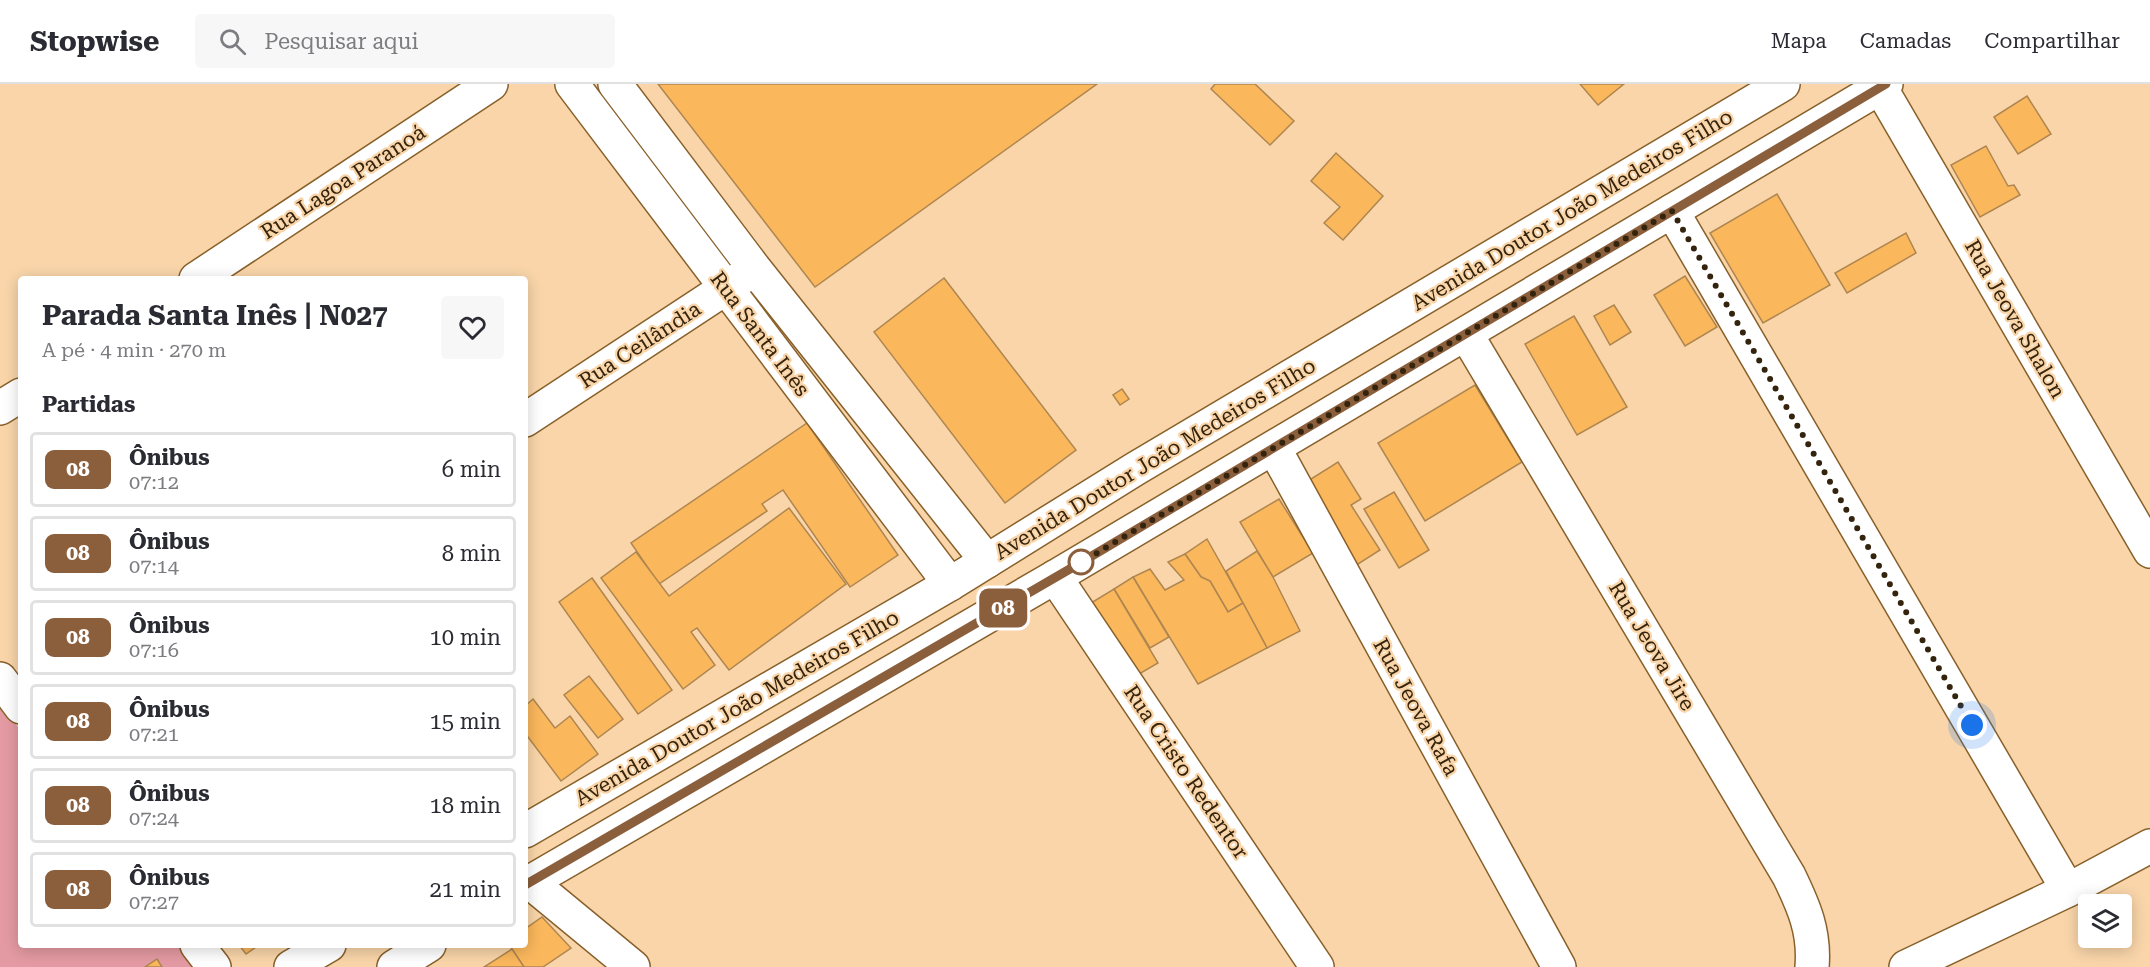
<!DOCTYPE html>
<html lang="pt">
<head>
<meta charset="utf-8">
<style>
	body { margin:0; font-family:"Roboto Serif",serif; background:#f7f7f7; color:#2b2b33; height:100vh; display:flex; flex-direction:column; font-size:22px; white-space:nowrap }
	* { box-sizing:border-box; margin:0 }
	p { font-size:20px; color:#7c7c81 }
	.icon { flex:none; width:33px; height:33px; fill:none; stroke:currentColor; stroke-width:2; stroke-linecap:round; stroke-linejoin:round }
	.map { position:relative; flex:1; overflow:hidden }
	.details { position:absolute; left:18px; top:192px; width:510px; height:672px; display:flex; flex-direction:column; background:#fff; border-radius:6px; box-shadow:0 3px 15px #0003 }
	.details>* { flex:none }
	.badge { padding:0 12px; border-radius:9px; font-size:21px; line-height:39px }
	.controls { position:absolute; left:2078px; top:810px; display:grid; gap:12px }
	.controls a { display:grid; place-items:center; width:54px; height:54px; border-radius:6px; background:#fff; box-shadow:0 3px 15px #0003; font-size:30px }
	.you { position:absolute; width:30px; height:30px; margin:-15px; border:4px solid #fff; border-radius:50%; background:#1a73e8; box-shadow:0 0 0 9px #1a73e833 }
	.map>.badge { position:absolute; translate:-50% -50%; box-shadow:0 0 0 3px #fff }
	h2 { padding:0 24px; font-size:22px; line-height:54px }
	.round { display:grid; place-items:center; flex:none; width:63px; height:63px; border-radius:6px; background:#f7f7f7 }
	.overview { display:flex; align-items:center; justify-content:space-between; height:102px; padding:0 24px }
	h1 { font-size:28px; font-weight:700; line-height:45px }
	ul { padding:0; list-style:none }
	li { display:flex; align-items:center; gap:18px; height:75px; margin:0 12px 9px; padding:0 12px; border:3px solid #e1e1e2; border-radius:6px }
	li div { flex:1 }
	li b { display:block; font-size:22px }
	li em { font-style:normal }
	li .badge { min-width:66px; font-weight:700; text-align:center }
	header { display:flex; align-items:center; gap:36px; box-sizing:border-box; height:84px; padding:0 30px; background:#fff; border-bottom:2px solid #e1e1e2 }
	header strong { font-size:28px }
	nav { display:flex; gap:33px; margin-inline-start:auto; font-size:21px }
	.search { width:420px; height:54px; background:#f7f7f7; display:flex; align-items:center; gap:15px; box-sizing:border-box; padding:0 21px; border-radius:6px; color:#7c7c81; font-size:22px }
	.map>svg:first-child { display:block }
	.green { fill:#e49aa2 }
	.building { fill:#fab75c; stroke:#af8650; stroke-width:1.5 }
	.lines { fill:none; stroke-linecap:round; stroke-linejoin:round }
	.street-casing { stroke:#88602a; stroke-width:36 }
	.secondary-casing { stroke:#88602a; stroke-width:36 }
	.primary-casing { stroke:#88602a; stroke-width:36 }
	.street { stroke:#fff; stroke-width:33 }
	.secondary { stroke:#fff; stroke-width:33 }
	.primary { stroke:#fff; stroke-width:33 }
	.line-casing { stroke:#fff; stroke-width:14 }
	.line { stroke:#8b5e3c; stroke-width:9 }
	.walk { stroke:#35240d; stroke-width:6; stroke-dasharray:0 10.8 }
	.stop-dot { fill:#fff; stroke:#8b5e3c; stroke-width:3 }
	.labels { text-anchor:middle; stroke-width:4.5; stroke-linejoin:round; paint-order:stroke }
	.street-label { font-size:21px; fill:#35240d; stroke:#f9d5a9 }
</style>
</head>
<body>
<header>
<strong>Stopwise</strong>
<div class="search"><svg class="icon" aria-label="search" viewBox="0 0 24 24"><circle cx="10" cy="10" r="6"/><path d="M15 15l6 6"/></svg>Pesquisar aqui</div>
<nav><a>Mapa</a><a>Camadas</a><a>Compartilhar</a></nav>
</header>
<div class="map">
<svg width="2150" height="883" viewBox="0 0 2150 883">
	<rect width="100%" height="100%" fill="#f9d5a9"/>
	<path class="green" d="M0 619 21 647V861H182L197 883H0Z"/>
	<g class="building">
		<path d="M658 0H1097L815 203Z"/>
		<path d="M1215 0H1255L1294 37 1270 61 1211 5Z"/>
		<path d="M1580 0H1624L1598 21Z"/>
		<path d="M2027 12 2051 50 2018 70 1994 33Z"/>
		<path d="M1986 62 2008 102 2014 101 2020 111 1980 133 1951 81Z"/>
		<path d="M1336 69 1383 112 1343 156 1324 139 1340 123 1311 97Z"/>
		<path d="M1777 110 1830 201 1763 239 1710 149Z"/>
		<path d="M1906 149 1916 169 1847 209 1835 189Z"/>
		<path d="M1685 192 1717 243 1685 262 1654 211Z"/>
		<path d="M944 194 1076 366 1005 419 874 248Z"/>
		<path d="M1614 221 1631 248 1610 261 1594 232Z"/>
		<path d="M1574 232 1627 323 1577 351 1525 260Z"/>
		<path d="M1475 301 1522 378 1425 437 1378 359Z"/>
		<path d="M1122 305 1129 315 1120 321 1113 311Z"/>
		<path d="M807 339 898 471 850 503 783 406 762 420 767 427 659 500 631 459Z"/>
		<path d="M1338 378 1361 415 1351 421 1380 466 1355 482 1303 400Z"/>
		<path d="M1394 408 1429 466 1399 484 1364 425Z"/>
		<path d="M1279 415 1313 469 1273 493 1240 438Z"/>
		<path d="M789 424 846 500 729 586 697 544 691 548 715 581 683 605 601 494 636 468 669 512Z"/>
		<path d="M1207 455 1243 519 1228 528 1210 497 1201 493 1185 470Z"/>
		<path d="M1257 467 1273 493 1300 547 1267 564 1226 487Z"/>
		<path d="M1185 470 1201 493 1210 497 1228 528 1243 519 1267 564 1198 600 1133 493 1150 485 1165 506 1184 496 1168 478Z"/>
		<path d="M1133 493 1169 553 1150 564 1114 505Z"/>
		<path d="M592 494 672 606 638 630 559 518Z"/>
		<path d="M1114 505 1158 579 1134 593 1091 519Z"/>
		<path d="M589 592 623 635 598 654 564 611Z"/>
		<path d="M533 615 555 644 570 632 598 670 561 697 525 649V622Z"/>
		<path d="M542 833 571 864 543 883H524L509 861H525V845Z"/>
		<path d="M239 861H259L246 870Z"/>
		<path d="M512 865 524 883H484Z"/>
		<path d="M157 875 162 883H145Z"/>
	</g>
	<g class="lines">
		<defs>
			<g id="street">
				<path d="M572 0 950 500"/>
				<path d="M615 0 754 184 987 477"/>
				<path d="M1880 3 2150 467"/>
				<path d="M1672 127 2068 806"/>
				<path d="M196 195 491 0"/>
				<path d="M1466 250 1789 792C1804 823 1815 848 1812 883"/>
				<path d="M0 324 21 311"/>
				<path d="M525 336 744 192"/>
				<path d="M1274 364 1559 883"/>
				<path d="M1055 493 1317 883"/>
				<path d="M530 798 633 883"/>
				<path d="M1906 883 2068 806 2150 762"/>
			</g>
			<g id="secondary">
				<path d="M0 595 21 623"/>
				<path d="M197 861 214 883"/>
			</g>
			<g id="primary">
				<path d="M525 747 950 500 1135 385 1783 0"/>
				<path d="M525 801 1055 493 1886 0"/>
				<path d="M291 883 329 861"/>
				<path d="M394 883 429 861"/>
			</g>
		</defs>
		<use href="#street" class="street-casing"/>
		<use href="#secondary" class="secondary-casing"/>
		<use href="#primary" class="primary-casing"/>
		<use href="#street" class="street"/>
		<use href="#secondary" class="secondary"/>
		<use href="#primary" class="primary"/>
	</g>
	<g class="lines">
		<defs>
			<path id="line" d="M525 801 1075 482 1886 0"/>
		</defs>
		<use href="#line" class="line-casing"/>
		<use href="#line" class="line"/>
		<path class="walk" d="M1081 478 1075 482 1672 127 1972 641"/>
	</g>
	<circle class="stop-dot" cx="1081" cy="478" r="12"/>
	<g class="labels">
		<g class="street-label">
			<text transform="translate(343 98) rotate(-33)" y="7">Rua Lagoa Paranoá</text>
			<text transform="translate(1572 126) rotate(-31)" y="7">Avenida Doutor João Medeiros Filho</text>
			<text transform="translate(2015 235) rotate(60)" y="7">Rua Jeova Shalon</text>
			<text transform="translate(760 250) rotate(53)" y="7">Rua Santa Inês</text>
			<text transform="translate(640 261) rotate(-33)" y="7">Rua Ceilândia</text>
			<text transform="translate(1155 375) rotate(-31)" y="7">Avenida Doutor João Medeiros Filho</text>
			<text transform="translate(1652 562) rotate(59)" y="7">Rua Jeova Jire</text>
			<text transform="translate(1416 623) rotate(61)" y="7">Rua Jeova Rafa</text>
			<text transform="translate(737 624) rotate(-30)" y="7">Avenida Doutor João Medeiros Filho</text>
			<text transform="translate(1186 688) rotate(56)" y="7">Rua Cristo Redentor</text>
		</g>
	</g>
</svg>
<div class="controls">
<a><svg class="icon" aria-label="layers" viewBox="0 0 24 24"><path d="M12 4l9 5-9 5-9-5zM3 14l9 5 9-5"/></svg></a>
</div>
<div class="you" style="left:1972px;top:641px"></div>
<b class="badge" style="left:1003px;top:524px;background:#8b5e3c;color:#fff">08</b>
<section class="details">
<div class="overview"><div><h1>Parada Santa Inês | N027</h1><p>A pé · 4 min · 270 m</p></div><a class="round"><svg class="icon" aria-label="heart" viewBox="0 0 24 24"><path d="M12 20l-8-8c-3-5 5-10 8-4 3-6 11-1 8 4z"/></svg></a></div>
<h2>Partidas</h2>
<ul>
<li><span class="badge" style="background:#8b5e3c;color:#fff">08</span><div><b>Ônibus</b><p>07:12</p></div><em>6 min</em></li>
<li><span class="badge" style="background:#8b5e3c;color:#fff">08</span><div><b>Ônibus</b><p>07:14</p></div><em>8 min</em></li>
<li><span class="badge" style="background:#8b5e3c;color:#fff">08</span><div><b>Ônibus</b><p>07:16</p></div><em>10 min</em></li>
<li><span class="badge" style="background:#8b5e3c;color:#fff">08</span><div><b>Ônibus</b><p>07:21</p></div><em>15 min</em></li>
<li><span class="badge" style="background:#8b5e3c;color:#fff">08</span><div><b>Ônibus</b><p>07:24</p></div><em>18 min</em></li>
<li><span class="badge" style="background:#8b5e3c;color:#fff">08</span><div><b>Ônibus</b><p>07:27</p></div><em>21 min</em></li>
</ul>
</section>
</div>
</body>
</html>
